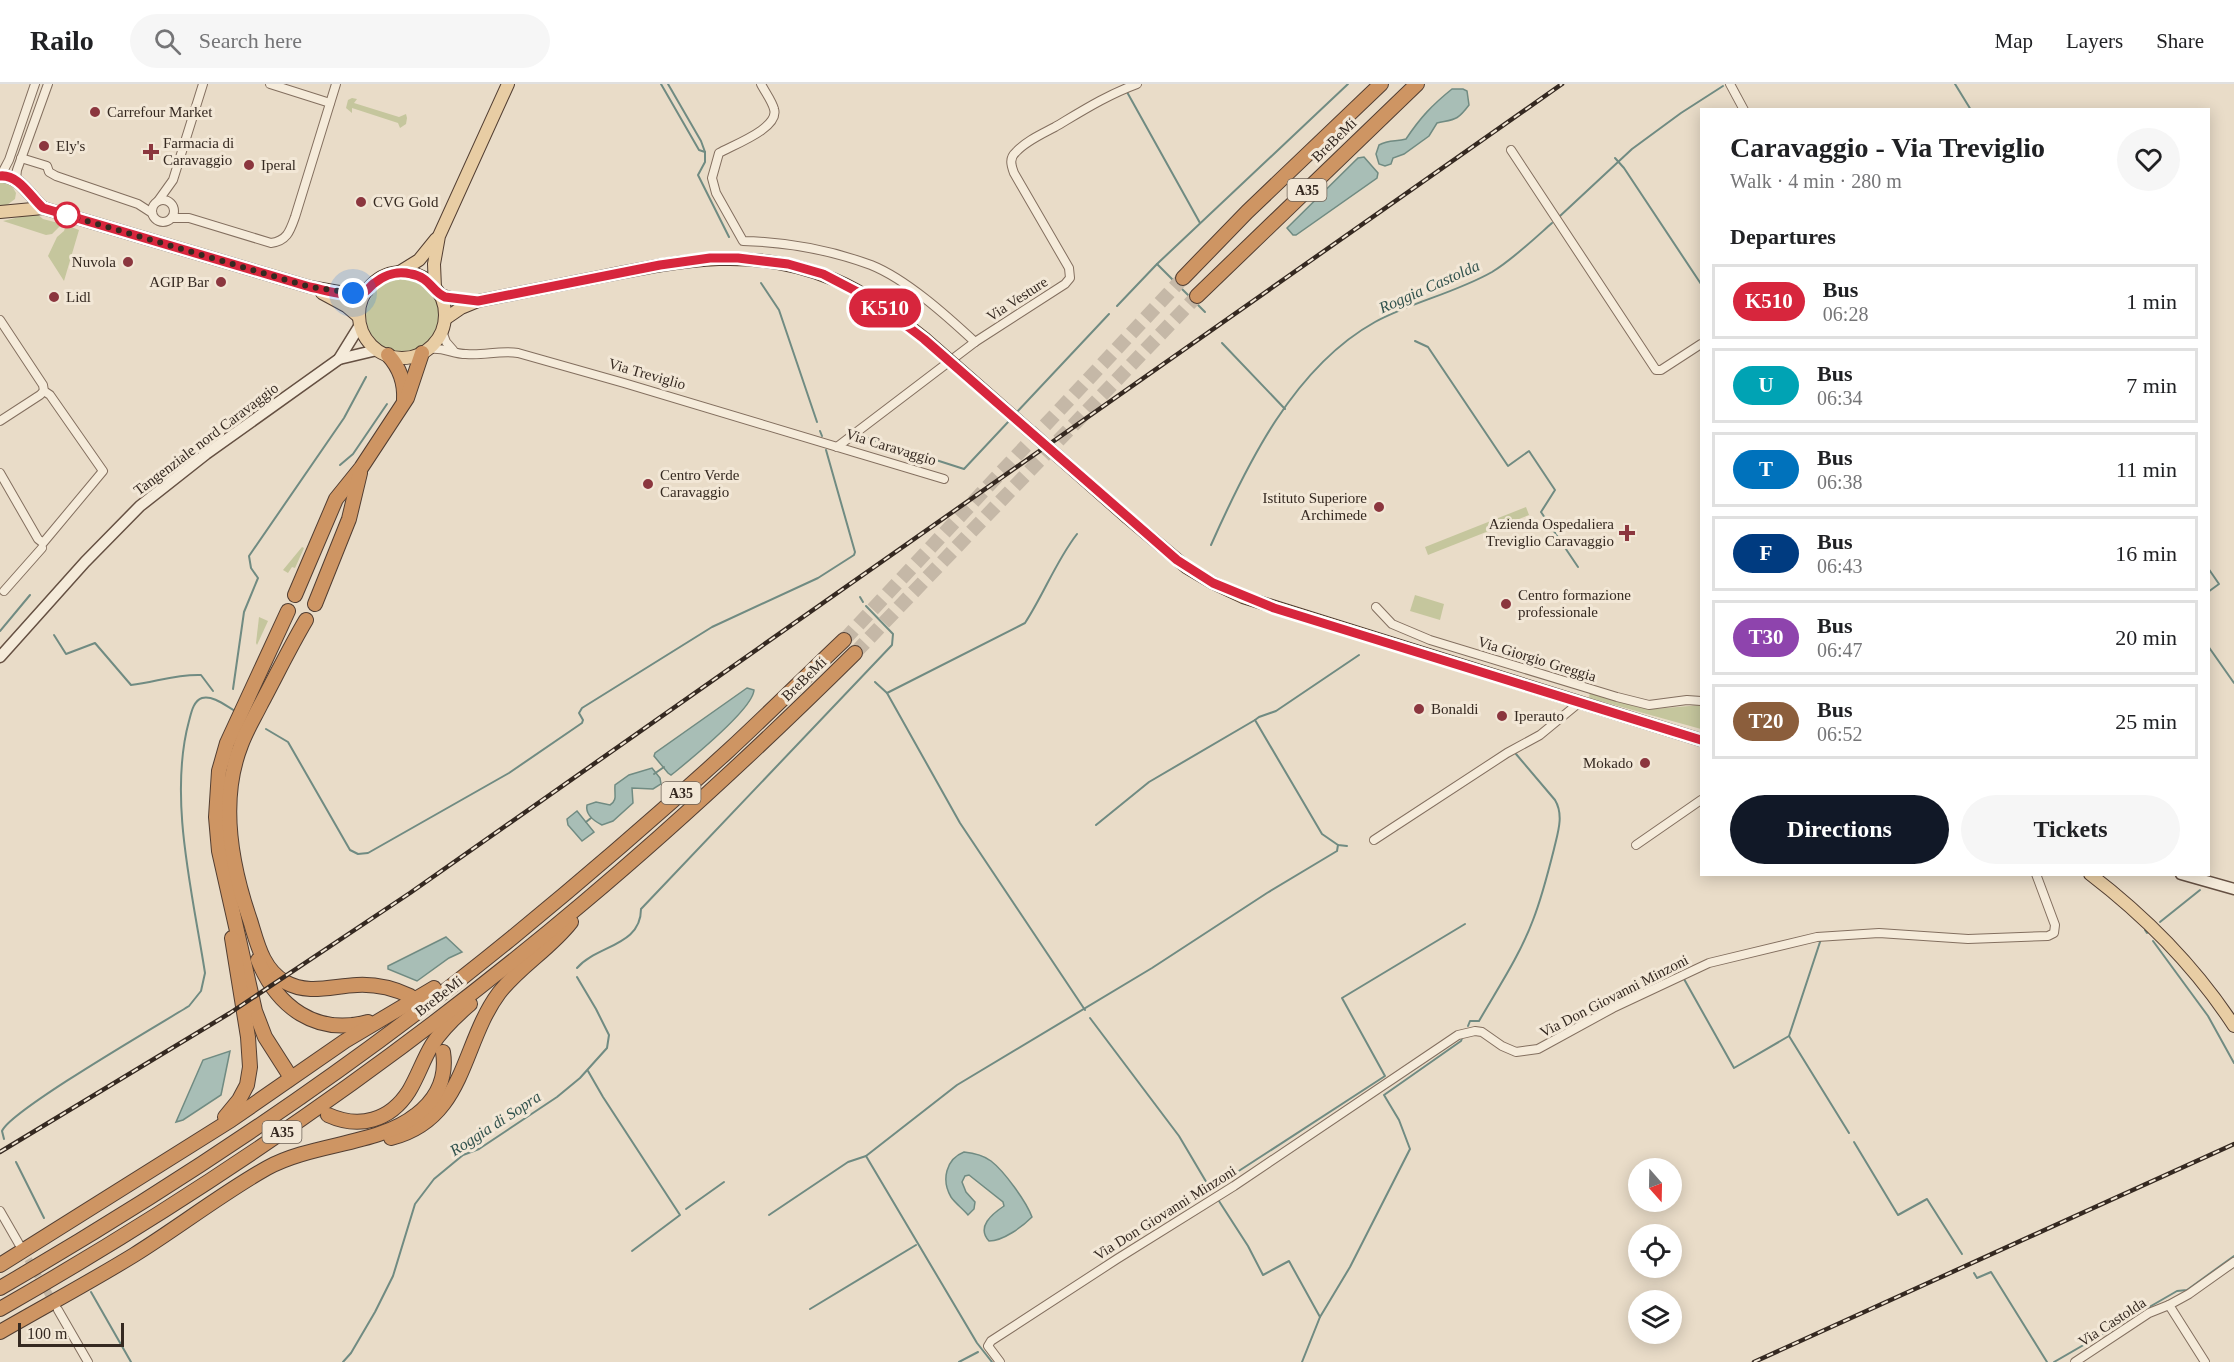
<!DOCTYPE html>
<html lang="en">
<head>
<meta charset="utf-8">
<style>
	body { margin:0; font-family:"Times New Roman",serif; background:#f6f6f6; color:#202124; height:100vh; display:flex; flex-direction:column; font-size:22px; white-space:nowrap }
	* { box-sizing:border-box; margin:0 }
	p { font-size:20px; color:#757577 }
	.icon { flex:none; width:33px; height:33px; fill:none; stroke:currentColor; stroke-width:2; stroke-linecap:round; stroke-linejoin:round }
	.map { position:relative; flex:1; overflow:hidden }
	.sheet { position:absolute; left:1700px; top:24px; width:510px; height:768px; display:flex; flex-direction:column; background:#fff; border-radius:0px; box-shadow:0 3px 15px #0003 }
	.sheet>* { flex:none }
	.badge { padding:0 12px; border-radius:20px; font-size:21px; line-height:39px }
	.needle { width:39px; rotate:160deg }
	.buttons { position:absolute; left:1628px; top:1074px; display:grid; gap:12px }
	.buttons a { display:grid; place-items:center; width:54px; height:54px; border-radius:50%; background:#fff; box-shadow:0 3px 15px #0003; font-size:30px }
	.scale { position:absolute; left:18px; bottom:15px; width:106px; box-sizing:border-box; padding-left:6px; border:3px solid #352921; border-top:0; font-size:16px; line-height:21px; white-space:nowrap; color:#352921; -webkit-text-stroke:4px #f2e7d6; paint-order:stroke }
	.you { position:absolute; width:30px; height:30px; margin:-15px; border:4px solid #fff; border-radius:50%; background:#1a73e8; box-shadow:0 0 0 9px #1a73e833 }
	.map>.badge { position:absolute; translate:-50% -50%; box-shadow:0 0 0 3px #fff }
	h2 { padding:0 30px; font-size:22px; line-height:54px }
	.round { display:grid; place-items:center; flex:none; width:63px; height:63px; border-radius:32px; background:#f6f6f6 }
	.summary { display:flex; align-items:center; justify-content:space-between; height:102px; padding:0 30px }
	h1 { font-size:28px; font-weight:800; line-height:45px }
	.action { display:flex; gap:12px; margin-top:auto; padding:12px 30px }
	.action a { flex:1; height:69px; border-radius:36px; background:#111827; color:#fff; font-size:24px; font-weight:800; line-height:69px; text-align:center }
	.action a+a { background:#f6f6f6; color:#202124 }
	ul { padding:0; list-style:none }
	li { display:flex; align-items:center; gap:18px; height:75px; margin:0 12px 9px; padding:0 18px; border:3px solid #e0e0e0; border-radius:0px }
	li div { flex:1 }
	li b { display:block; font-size:22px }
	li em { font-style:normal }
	li .badge { min-width:66px; font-weight:700; text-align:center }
	header { display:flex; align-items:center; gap:36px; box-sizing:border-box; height:84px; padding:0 30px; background:#fff; border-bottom:2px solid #e0e0e0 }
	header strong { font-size:28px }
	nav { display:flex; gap:33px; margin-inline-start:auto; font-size:21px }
	.search { width:420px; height:54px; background:#f6f6f6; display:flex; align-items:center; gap:15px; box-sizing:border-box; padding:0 21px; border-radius:33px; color:#757577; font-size:22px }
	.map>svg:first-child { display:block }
	.green { fill:#c5c69d }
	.water { fill:#a8beb6; stroke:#708b82; stroke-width:1.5 }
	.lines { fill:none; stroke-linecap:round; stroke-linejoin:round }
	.stream { stroke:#708b82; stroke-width:2 }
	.street-tunnel { stroke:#c5b8a7; stroke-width:8; stroke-dasharray:8 4; stroke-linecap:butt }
	.highway-tunnel { stroke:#c5b8a7; stroke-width:14; stroke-dasharray:14 7; stroke-linecap:butt }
	.street-casing { stroke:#836f5f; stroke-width:10 }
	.secondary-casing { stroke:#655042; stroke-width:13 }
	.primary-casing { stroke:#523e32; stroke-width:14 }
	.highway-casing { stroke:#523e32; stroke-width:16 }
	.street { stroke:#f5ebda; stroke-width:8 }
	.secondary { stroke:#f5ebda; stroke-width:10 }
	.primary { stroke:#e8cda4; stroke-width:12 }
	.highway { stroke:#ce9563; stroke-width:14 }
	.rail-casing { stroke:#352921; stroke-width:4.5 }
	.rail { stroke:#f2e7d6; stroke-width:2; stroke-dasharray:7; stroke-linecap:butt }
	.primary-bridge-casing { stroke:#523e32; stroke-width:14; stroke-linecap:butt }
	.primary-bridge { stroke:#e8cda4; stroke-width:12 }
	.line-casing { stroke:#fff; stroke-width:14 }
	.line { stroke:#d7263d; stroke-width:9 }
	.walk { stroke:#352921; stroke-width:6; stroke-dasharray:0 10.8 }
	.poi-dot { fill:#8b363e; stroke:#f2e7d6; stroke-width:2 }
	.stop-dot { fill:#fff; stroke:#d7263d; stroke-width:3 }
	.labels { text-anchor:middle; stroke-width:6; stroke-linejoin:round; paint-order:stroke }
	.shield { fill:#f2e7d6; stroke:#6e6257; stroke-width:1.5 }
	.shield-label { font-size:14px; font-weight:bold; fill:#352921 }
	.poi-label { font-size:15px; fill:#352921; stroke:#f2e7d6; text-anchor:start }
	.street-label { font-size:15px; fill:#352921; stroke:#f2e7d6 }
	.water-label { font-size:16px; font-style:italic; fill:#32534e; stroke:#f2e7d6 }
</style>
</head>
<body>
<header>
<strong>Railo</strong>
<div class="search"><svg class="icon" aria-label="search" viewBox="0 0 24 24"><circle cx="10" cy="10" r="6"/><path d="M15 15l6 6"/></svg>Search here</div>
<nav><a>Map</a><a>Layers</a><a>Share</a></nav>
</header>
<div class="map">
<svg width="2234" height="1278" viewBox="0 0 2234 1278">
	<rect width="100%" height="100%" fill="#e9dcc8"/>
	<g class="green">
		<path d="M352 14 357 15 354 19 399 33 406 30 407 34 406 40 400 44 398 39 352 24V29L346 24 348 16Z"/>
		<path d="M0 98 11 100 16 109 15 115 7 121H0Z"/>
		<path d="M36 129 43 135 62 140 52 150 46 151 3 137Z"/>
		<path d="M66 141 79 146 64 197 48 172 57 153 64 147Z"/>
		<circle cx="403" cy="232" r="37"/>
		<path d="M1526 423 1529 431 1428 471 1425 463Z"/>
		<path d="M302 463 304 464 295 484 292 483 288 489 283 486Z"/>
		<path d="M1415 511 1444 520 1440 536 1410 527Z"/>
		<path d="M259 533 268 537 257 561 256 559Z"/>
		<path d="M1590 608 1654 625 1701 621V645L1589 614Z"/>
	</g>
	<g class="water">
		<path d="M1452 5H1463L1467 7 1469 21C1457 37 1455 35 1437 39L1429 52 1404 70 1393 74 1391 80 1385 82 1379 80 1376 70 1379 61C1389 55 1396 58 1406 55 1420 34 1432 21 1452 5Z"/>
		<path d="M1364 73 1378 89 1377 94 1296 151H1293L1287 144 1358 74Z"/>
		<path d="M747 604 754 606C753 625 692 674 675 688L671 691 668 689 654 672 655 669Z"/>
		<path d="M652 684 660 694 661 700 653 705 632 704 633 719 613 737 602 741C594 737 585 731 587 721L596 718 610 721C618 716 614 710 615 701L629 691Z"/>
		<path d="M577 727 594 748 582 757 568 741 567 735Z"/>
		<path d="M446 853 462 868 449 874 417 897 388 885V882Z"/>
		<path d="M230 967 221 1011 183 1036 176 1038 203 976Z"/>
		<path d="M964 1068C974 1069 983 1071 991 1077 1004 1087 1026 1117 1032 1133 1022 1143 1003 1157 989 1157 976 1143 992 1130 1004 1122L1003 1118 969 1091 965 1092 962 1098 966 1108 975 1118 974 1125 968 1131C963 1125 955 1119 951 1113 941 1096 946 1075 964 1068Z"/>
	</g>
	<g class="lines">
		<g class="stream">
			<path d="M661 0 699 66 705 68V78L698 91 729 153"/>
			<path d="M668 0 701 57 705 68"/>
			<path d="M1955 0 1971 26"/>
			<path d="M1127 8 1200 139"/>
			<path d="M1615 74 1624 84 1701 200"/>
			<path d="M1560 132 1632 65 1681 29 1723 2"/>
			<path d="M1157 180 1205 228"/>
			<path d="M761 199 779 226 817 338"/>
			<path d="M1117 222 1157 180 1348 0"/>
			<path d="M1415 257 1428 263 1508 382 1529 367 1555 406 1541 428 1578 483"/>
			<path d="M1222 259 1285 325"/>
			<path d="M1015 330 1109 230"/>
			<path d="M820 347 822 352"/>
			<path d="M858 351 964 385 1009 337"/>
			<path d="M340 381 353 370 387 320"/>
			<path d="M1211 461C1247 380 1294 283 1375 238 1412 218 1455 209 1492 188 1512 176 1534 155 1552 139"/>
			<path d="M2208 484 2219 500 2208 508"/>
			<path d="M860 513 863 518"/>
			<path d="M0 547 30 511"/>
			<path d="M54 551 66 570 95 559 131 601C156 598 176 590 201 591L213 607"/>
			<path d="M2208 562 2234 599"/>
			<path d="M875 598 887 609 960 739 1085 926"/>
			<path d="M233 605 244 528 258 494 251 484 249 472 344 334 366 293"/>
			<path d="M887 609 1025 539C1044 510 1056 477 1077 450"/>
			<path d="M266 645 288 658 350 766 358 770 368 769 509 689 582 639 583 636 579 629 582 624 712 543 818 494 854 471 855 468 826 366"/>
			<path d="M654 690 664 683"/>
			<path d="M586 738 591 734"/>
			<path d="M1096 741 1149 698 1255 636"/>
			<path d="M1347 762 1338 761 1322 750 1255 636 1259 633 1276 627 1359 571"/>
			<path d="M2160 838 2200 806"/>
			<path d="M2145 846 2147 849"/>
			<path d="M1821 855 1789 952 1849 1049"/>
			<path d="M2153 857 2208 932 2234 979"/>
			<path d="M577 884C597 861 641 862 641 825L892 561 893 550 866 522"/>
			<path d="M1684 895 1734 984 1789 952"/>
			<path d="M1090 934 1179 1052 1211 1106"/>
			<path d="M1468 942 1470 937H1479C1498 904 1520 871 1533 836 1542 813 1548 789 1554 765 1558 748 1564 731 1555 716L1516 670"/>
			<path d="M588 987 603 1013 680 1131 632 1167"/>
			<path d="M4 1055 2 1047C11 1026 160 940 189 922L201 907 205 889C193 811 168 714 189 637 191 630 193 617 202 614 213 611 226 622 235 627"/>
			<path d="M1854 1058 1898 1131 1927 1115 1962 1170"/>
			<path d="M866 1072 977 1259 992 1278"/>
			<path d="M16 1078 44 1134"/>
			<path d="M1211 1105 1385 992 1342 914 1465 840"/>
			<path d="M1217 1114 1248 1162 1263 1191 1289 1177 1320 1233 1302 1278"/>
			<path d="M686 1125 724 1098"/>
			<path d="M769 1131 848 1078 866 1072 957 1001 1152 884 1267 809 1337 767 1338 761"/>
			<path d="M1974 1189 1977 1194 1991 1188 2047 1278"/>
			<path d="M91 1208 131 1278"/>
			<path d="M810 1225 916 1161"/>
			<path d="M1320 1233 1350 1183 1410 1065 1399 1036 1384 1011 1461 957 1463 952"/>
			<path d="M343 1278 351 1269 375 1228 393 1192 415 1120 434 1095 463 1071 479 1065 557 1013 580 994 607 964 609 951 596 925 577 893"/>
			<path d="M959 1278 978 1268"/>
			<path d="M2054 1278 2177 1207 2187 1206 2234 1172"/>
		</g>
		<path class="street-tunnel" d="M22 1165 54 1219"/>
		<g class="highway-tunnel">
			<path d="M844 556 1183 194"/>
			<path d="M855 569 1197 212"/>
			<path d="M288 989 310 1017 325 1029"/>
		</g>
		<defs>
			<g id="street">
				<path d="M270 0 330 19"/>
				<path d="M761 0C765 8 772 17 774 25 780 44 733 61 719 69L712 94 716 109 743 157C787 158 830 166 871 181 906 195 947 232 975 258"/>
				<path d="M1730 0 1744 26"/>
				<path d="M1511 66 1656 286H1661L1701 260"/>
				<path d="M21 74 47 82 49 88 56 92 138 120 152 129"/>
				<path d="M1 91 9 76 35 0"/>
				<path d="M16 95 17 86 48 0"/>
				<circle cx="163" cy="127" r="11"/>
				<path d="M158 117 173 96 203 0"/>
				<path d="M172 134H189L271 159C287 157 290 147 295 133L336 0"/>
				<path d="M0 236 43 301 44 307 50 311 103 387 43 459 38 455 0 389"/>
				<path d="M442 247 446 258 453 266"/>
				<path d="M429 265C445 263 452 270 466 270 483 272 500 266 518 269L624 299 944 395"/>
				<path d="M0 337 40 311 44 307"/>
				<path d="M837 363 975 258 1065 200 1070 194 1069 184 1014 89C1011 81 1009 74 1016 68 1026 57 1042 50 1055 43 1082 27 1107 11 1137 0"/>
				<path d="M4 507 42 464"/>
				<path d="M1376 523 1392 540 1430 556 1617 613 1649 621 1687 616 1701 617"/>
				<path d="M1374 756 1507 669 1540 651 1580 618"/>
				<path d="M1636 761 1701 716"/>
				<path d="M0 1127 19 1160"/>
				<path d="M2169 1221 2189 1210 2234 1178"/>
				<path d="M58 1226 88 1278"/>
				<path d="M1000 1278 988 1262 991 1257 1117 1175 1234 1102 1458 951 1475 947 1482 948 1502 962 1516 968 1538 965 1613 924 1709 879 1817 853 1879 849 1968 855 2048 852 2054 849 2055 841 2036 790"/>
				<path d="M2075 1278 2149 1229 2169 1221 2205 1278"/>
			</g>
			<g id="secondary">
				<path d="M339 275 377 266"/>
				<path d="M0 573 85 478 140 422 206 370 339 275 360 241"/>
				<path d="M2181 790 2234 805"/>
			</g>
			<g id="primary">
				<path d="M0 92C18 90 30 112 43 124"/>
				<path d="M0 128 43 124 310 203 345 209 367 207"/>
				<circle cx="402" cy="231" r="43"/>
				<path d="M398 189 419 176 436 155"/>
				<path d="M435 204 434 180 439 152 508 0"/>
				<path d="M322 209 346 222 359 233"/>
				<path d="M440 211 458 216 474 217"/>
				<path d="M445 235 461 224 478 217C520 209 562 200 604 192 684 176 754 162 833 195 867 209 896 232 924 254"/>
				<path d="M1128 434 1186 483 1213 499 1243 513 1701 656"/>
				<path d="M2090 790C2146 833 2195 882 2234 942"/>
			</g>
			<g id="highway">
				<path d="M1183 194 1247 128 1381 0"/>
				<path d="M1197 212 1417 0"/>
				<path d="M388 271C400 284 405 299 404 316"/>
				<path d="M295 511 336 415 361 384 407 314 422 269"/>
				<path d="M315 520 349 435 360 389"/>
				<path d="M288 527 227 659 219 687 216 733 219 767 255 927 265 953 288 989"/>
				<path d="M306 536C290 563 276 592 261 620 254 634 246 647 241 661 219 717 231 781 250 836 257 858 262 885 285 898 308 911 332 902 357 901 376 900 393 904 410 912"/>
				<path d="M258 876C277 923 316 952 368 938"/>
				<path d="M328 1031C359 1045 390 1037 409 1007 418 992 423 976 432 961 442 945 456 932 470 920"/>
				<path d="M225 1033 239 1016 247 1001 250 983 248 953 232 854"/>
				<path d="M391 1054C466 1035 461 960 499 909 520 882 550 865 571 838"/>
				<path d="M0 1181 231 1036 345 957 434 904"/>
				<path d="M0 1204C179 1100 353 984 513 853 586 793 658 731 728 667 767 631 805 593 844 556"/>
				<path d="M0 1225C205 1108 402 972 583 819 677 740 767 656 855 569"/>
				<path d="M0 1248C45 1222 90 1198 134 1171 179 1143 221 1110 267 1084 312 1059 379 1061 416 1031 437 1015 447 993 443 968"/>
			</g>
		</defs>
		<use href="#street" class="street-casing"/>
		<use href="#secondary" class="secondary-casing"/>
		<use href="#primary" class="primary-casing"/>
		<use href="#highway" class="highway-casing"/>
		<use href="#street" class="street"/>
		<use href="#secondary" class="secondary"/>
		<use href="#primary" class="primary"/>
		<use href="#highway" class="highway"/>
		<defs>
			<g id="rail">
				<path d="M0 1068 230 929 410 809 1562 0"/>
				<path d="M1754 1278 2234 1060"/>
			</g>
		</defs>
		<use href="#rail" class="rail-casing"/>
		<use href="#rail" class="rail"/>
		<defs>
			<path id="primary-bridge" d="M924 254 1128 434"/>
		</defs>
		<use href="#primary-bridge" class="primary-bridge-casing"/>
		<use href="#primary-bridge" class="primary-bridge"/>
	</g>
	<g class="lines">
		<defs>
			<path id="line" d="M0 92C18 90 30 112 43 124L310 203C326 206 350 215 366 207 369 205 372 200 376 198 386 190 399 187 411 190 430 193 432 208 445 213L478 217 660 181 710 174H738L788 180 823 190 873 216 924 255 1177 476 1213 499 1274 524 1701 656"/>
		</defs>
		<use href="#line" class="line-casing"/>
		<use href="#line" class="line"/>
		<path class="walk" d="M67 131 310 203 353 209"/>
	</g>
	<g class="poi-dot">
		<circle cx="95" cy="28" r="6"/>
		<circle cx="44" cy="62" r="6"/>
		<path d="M148 59h6v6h6v6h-6v6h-6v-6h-6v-6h6z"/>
		<circle cx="249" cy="81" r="6"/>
		<circle cx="361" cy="118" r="6"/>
		<circle cx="128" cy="178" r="6"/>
		<circle cx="221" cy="198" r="6"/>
		<circle cx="54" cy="213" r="6"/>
		<circle cx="648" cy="400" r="6"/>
		<circle cx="1379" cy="423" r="6"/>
		<path d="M1624 440h6v6h6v6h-6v6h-6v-6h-6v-6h6z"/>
		<circle cx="1506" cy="520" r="6"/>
		<circle cx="1419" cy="625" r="6"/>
		<circle cx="1502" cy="632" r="6"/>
		<circle cx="1645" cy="679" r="6"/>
	</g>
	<circle class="stop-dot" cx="67" cy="131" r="12"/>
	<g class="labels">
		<g class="shield">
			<rect x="1287.5" y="95" width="39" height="22" rx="4.5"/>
			<rect x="661.5" y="698" width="39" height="22" rx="4.5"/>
			<rect x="262.5" y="1037" width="39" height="22" rx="4.5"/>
		</g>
		<g class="shield-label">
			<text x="1307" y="111">A35</text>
			<text x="681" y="714">A35</text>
			<text x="282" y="1053">A35</text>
		</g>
		<g class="poi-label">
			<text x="107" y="33">Carrefour Market</text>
			<text x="163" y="64">Farmacia di<tspan x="163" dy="17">Caravaggio</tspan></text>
			<text x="56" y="67">Ely's</text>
			<text x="261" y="86">Iperal</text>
			<text x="373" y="123">CVG Gold</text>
			<text x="116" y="183" text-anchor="end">Nuvola</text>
			<text x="209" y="203" text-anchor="end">AGIP Bar</text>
			<text x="66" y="218">Lidl</text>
			<text x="660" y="396">Centro Verde<tspan x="660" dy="17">Caravaggio</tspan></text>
			<text x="1367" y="419" text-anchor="end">Istituto Superiore<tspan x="1367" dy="17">Archimede</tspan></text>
			<text x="1614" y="445" text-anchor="end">Azienda Ospedaliera<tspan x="1614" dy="17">Treviglio Caravaggio</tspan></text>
			<text x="1518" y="516">Centro formazione<tspan x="1518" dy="17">professionale</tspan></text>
			<text x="1431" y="630">Bonaldi</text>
			<text x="1514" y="637">Iperauto</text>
			<text x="1633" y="684" text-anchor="end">Mokado</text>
		</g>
		<g class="street-label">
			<text transform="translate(1334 56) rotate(-44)" y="5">BreBeMi</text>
			<text transform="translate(1017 215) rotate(-33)" y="5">Via Vesture</text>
			<text transform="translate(647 290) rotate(16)" y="5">Via Treviglio</text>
			<text transform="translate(206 355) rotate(-37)" y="5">Tangenziale nord Caravaggio</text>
			<text transform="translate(891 363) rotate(17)" y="5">Via Caravaggio</text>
			<text transform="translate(1537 575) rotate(17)" y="5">Via Giorgio Greggia</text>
			<text transform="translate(804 595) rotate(-44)" y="5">BreBeMi</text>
			<text transform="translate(439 912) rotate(-38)" y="5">BreBeMi</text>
			<text transform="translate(1614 912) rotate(-27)" y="5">Via Don Giovanni Minzoni</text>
			<text transform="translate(1165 1129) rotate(-32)" y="5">Via Don Giovanni Minzoni</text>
			<text transform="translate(2112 1238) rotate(-33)" y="5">Via Castolda</text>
		</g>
		<g class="water-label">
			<text transform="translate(1429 202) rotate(-24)" y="6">Roggia Castolda</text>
			<text transform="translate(495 1039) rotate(-33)" y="6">Roggia di Sopra</text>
		</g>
	</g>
</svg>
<div class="buttons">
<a><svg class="needle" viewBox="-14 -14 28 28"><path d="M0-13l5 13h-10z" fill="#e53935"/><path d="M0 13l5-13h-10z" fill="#757577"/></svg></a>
<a><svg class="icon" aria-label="locate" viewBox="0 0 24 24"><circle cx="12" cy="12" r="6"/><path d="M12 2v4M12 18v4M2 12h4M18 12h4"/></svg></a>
<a><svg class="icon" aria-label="layers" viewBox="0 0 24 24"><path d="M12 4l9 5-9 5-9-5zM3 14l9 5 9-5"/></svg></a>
</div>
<div class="scale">100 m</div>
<div class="you" style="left:353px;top:209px"></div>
<b class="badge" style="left:885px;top:224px;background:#d7263d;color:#fff">K510</b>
<section class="sheet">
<div class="summary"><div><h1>Caravaggio - Via Treviglio</h1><p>Walk · 4 min · 280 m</p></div><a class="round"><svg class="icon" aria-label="heart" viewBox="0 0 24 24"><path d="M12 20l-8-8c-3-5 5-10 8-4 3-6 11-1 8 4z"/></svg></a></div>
<h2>Departures</h2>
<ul>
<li><span class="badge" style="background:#d7263d;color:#fff">K510</span><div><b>Bus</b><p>06:28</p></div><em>1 min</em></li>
<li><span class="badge" style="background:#00a3b4;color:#fff">U</span><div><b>Bus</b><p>06:34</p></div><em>7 min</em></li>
<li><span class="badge" style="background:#0072bc;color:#fff">T</span><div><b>Bus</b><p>06:38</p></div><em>11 min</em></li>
<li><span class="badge" style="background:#003b80;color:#fff">F</span><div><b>Bus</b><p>06:43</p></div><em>16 min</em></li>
<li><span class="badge" style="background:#8e44ad;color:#fff">T30</span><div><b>Bus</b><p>06:47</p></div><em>20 min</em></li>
<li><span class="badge" style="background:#8b5e3c;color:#fff">T20</span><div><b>Bus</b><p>06:52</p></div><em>25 min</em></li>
</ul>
<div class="action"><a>Directions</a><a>Tickets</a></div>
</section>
</div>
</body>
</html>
